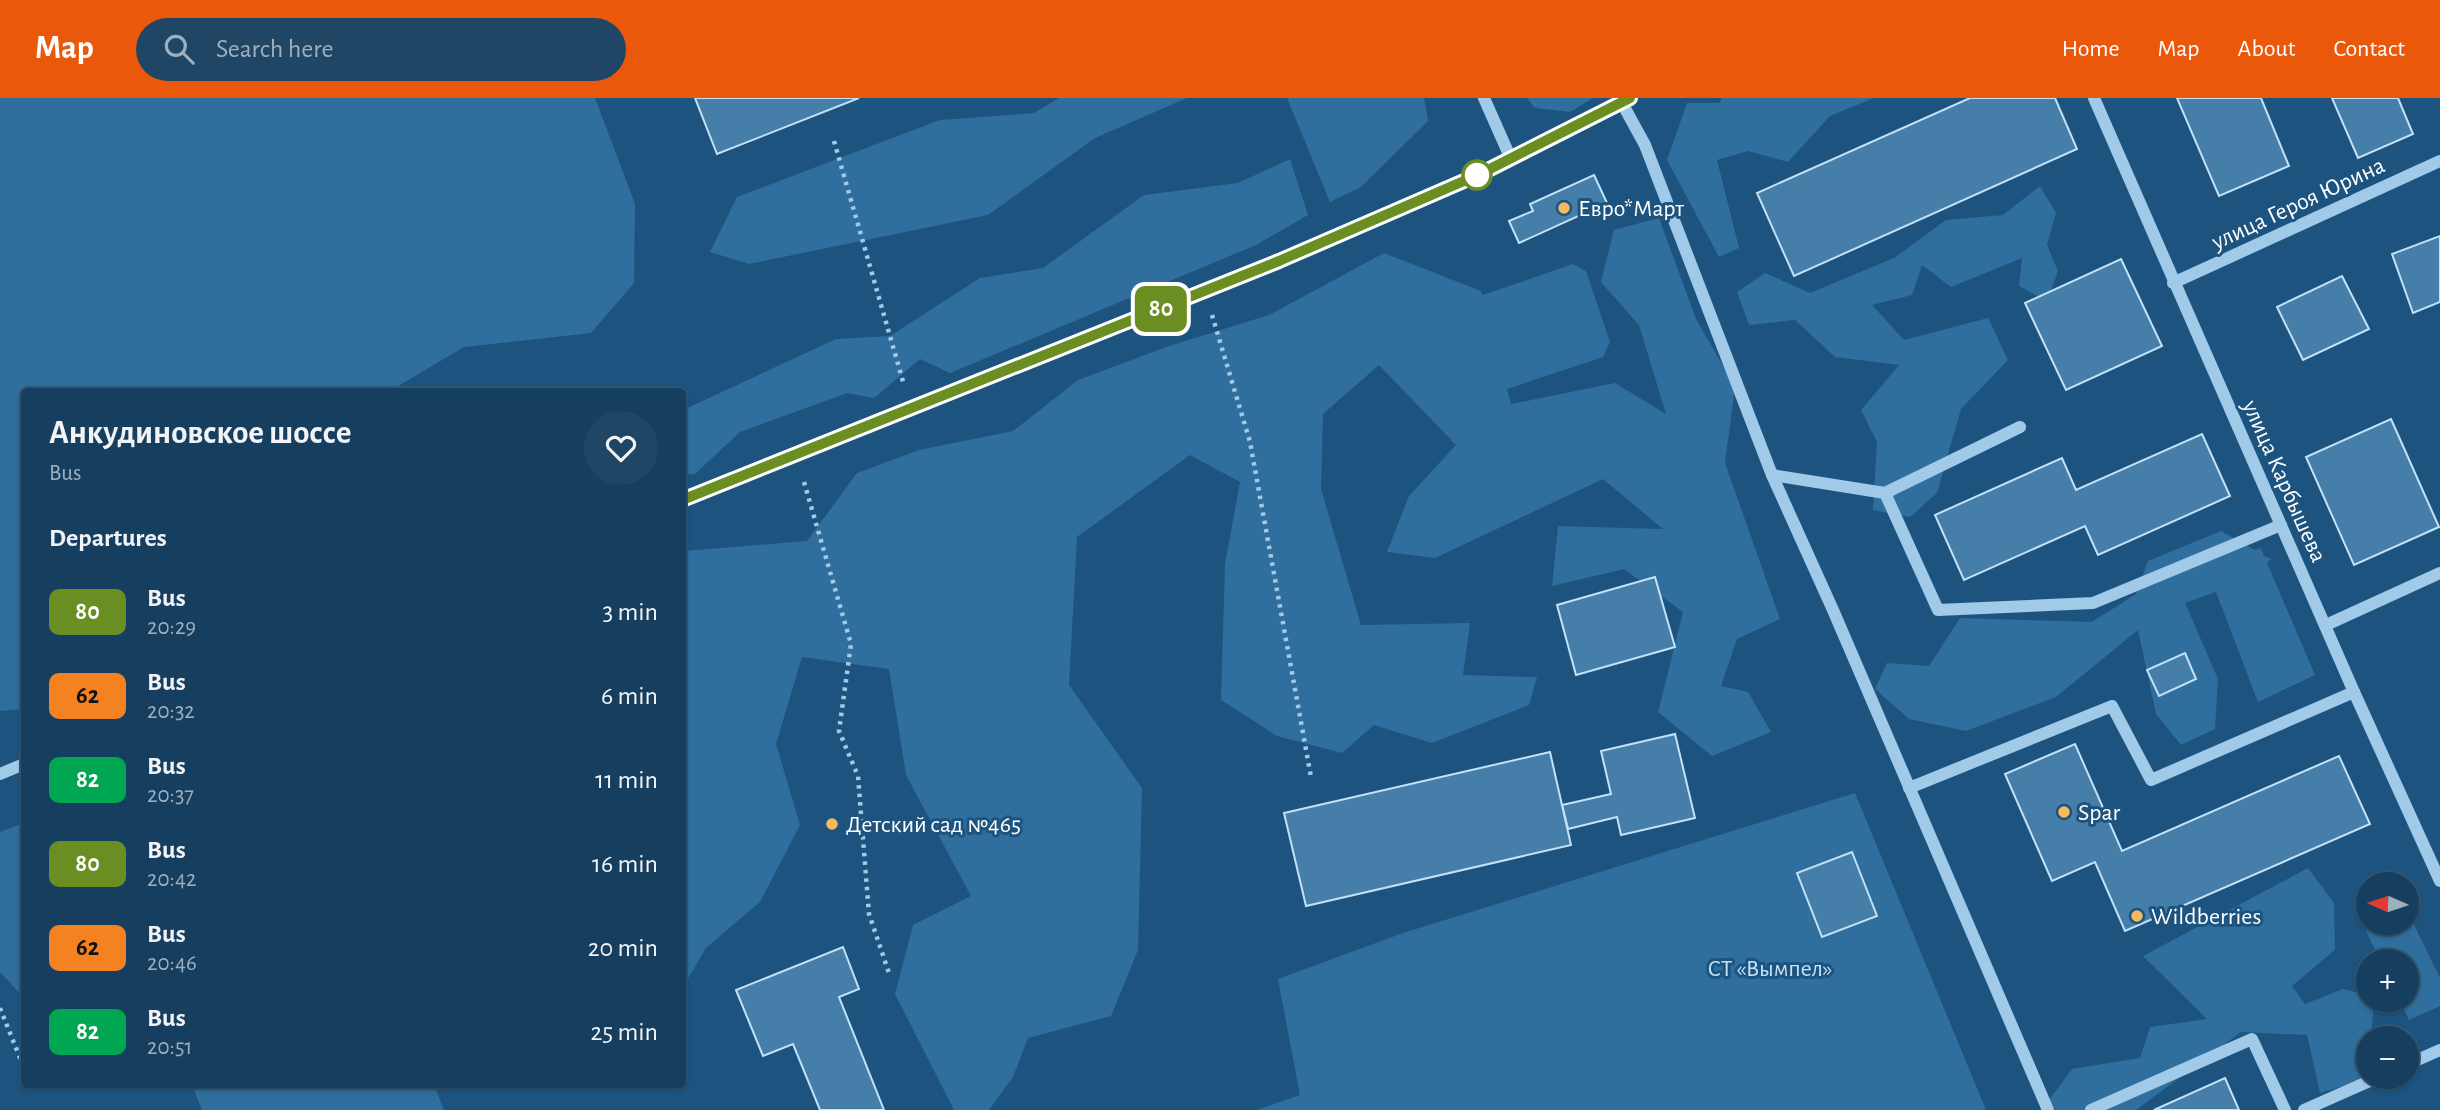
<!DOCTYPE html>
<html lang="en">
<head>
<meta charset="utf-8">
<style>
	body { margin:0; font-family:"Alegreya Sans",sans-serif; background:#1f4665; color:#f1f3f6; height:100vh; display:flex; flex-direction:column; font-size:26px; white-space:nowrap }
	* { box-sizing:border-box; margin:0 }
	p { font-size:23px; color:#9eafbd }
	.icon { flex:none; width:38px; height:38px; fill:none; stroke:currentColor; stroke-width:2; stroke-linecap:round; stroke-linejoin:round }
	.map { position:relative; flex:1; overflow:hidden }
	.side { position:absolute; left:21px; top:290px; width:665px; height:700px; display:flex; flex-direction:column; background:#163f5f; border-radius:7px; box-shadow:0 2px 5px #0004,0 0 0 2px #355874 }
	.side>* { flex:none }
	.badge { padding:0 14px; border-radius:10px; font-size:24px; line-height:46px }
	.needle { width:46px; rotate:273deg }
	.tools { position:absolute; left:2356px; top:774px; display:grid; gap:14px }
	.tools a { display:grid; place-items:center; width:63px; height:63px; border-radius:50%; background:#163f5f; box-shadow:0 2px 5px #0004,0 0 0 2px #355874; font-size:35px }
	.map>.badge { position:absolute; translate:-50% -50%; box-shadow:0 0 0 4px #fff }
	h2 { padding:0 28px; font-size:26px; line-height:63px }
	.round { display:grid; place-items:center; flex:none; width:74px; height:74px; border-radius:37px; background:#1f4665 }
	.head { display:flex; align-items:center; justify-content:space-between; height:119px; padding:0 28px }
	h1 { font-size:33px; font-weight:700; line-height:52px }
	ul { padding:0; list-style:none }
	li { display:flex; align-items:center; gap:21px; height:84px; padding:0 28px }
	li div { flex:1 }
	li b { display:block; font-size:26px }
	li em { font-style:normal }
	li .badge { min-width:77px; font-weight:700; text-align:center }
	header { display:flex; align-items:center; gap:42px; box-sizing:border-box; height:98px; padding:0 35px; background:#ea580c; color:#fff }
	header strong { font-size:33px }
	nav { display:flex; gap:38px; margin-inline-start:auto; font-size:24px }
	.search { width:490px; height:63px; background:#1f4665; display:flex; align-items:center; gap:18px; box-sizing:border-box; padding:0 24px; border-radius:38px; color:#9eafbd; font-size:26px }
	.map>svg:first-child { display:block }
	.green { fill:#2f6e9d }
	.building { fill:#457ea8; stroke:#c4e1f6; stroke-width:2 }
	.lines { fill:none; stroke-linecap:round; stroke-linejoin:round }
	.path { stroke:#a0cae8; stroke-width:4.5; stroke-dasharray:3.5 5; stroke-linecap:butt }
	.minor { stroke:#a0cae8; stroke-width:12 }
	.line-casing { stroke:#fff; stroke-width:16 }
	.line { stroke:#6b8e23; stroke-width:10 }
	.stop-dot { fill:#fff; stroke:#6b8e23; stroke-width:3.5 }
	.poi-dot { fill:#f8b95e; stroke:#1d547f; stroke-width:2.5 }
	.labels { text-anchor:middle; stroke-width:6; stroke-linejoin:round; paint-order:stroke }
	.street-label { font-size:24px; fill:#fff; stroke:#1d547f }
	.poi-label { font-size:24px; fill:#fff; stroke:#1d547f; text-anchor:start }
	.park-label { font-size:24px; fill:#c4e1f6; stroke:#1d547f }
</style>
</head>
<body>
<header>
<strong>Map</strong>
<div class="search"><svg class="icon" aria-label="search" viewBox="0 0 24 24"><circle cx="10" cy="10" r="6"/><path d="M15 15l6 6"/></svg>Search here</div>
<nav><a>Home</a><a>Map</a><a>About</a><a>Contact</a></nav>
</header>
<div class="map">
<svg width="2440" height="1012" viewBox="0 0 2440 1012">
	<rect width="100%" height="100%" fill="#1d547f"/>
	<g class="green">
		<path d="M0 0H595L635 106 634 185 591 235 464 249 388 294H24V611L0 613Z"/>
		<path d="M1059 0H1187L1095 40 988 117 749 166 710 154 737 99 940 22 1034 15Z"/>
		<path d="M1287 0H1424L1428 23 1361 89 1330 104Z"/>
		<path d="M1527 0H1593L1570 14 1535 10Z"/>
		<path d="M1722 0H1874L1830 18 1788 64 1748 53 1717 62 1739 150 1719 159 1667 62 1687 5H1719Z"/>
		<path d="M1290 61 1308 117 1256 147 950 275 920 261 874 300 847 295 740 334 695 376 683 377V312L836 241 890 238 980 180 1043 170 1144 97 1238 85Z"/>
		<path d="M2040 88 2056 115 2047 147 2058 173 2047 203 2019 188 2022 160 1951 189 1922 167 1912 197 1872 207 1904 242 1988 220 2008 262 1961 311 1937 395 1910 419 1873 412 1877 344 1861 312 1899 267 1835 259 1795 222 1749 227 1737 194 1765 175 1810 195 1894 160 1946 122 2003 117Z"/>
		<path d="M1659 120 1696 221 1735 289 1725 365 1780 521 1737 541 1721 588 1748 594 1771 634 1712 658 1658 614 1683 514 1624 471 1552 488 1558 428 1663 431 1603 381 1435 460 1387 454 1409 398 1456 347 1379 267 1323 316 1321 391 1361 527 1470 525 1463 577 1537 579 1529 607 1432 645 1374 627 1342 655 1277 638 1221 602 1225 466 1240 384 1190 357 1077 439 1069 587 1142 690 1138 852 1111 918 1028 940 1013 979 989 1012H954L895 896 913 827 971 798 906 677 889 571 802 559 776 646 800 727 760 804 706 850 683 889V453L807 443 857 375 919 352 1013 333 1078 282 1166 249 1269 217 1384 155 1481 193 1483 197 1573 166 1586 173 1610 244 1603 259 1507 291 1511 306 1615 285 1666 316 1639 227 1601 184 1614 132Z"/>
		<path d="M2221 433 2255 452 2261 450 2264 458 2271 461 2267 465 2315 577 2258 604 2216 494 2185 505 2218 581 2215 631 2181 647 2156 616 2138 532 2056 599 1966 633 1909 621 1875 591 1887 565 1929 568 1960 520 2092 524 2136 496 2148 463Z"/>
		<path d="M1855 695 1986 1012H1256L1300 997 1278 881 1403 835Z"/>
		<path d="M24 725V900L0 874V734Z"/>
		<path d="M2308 770 2334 805 2335 852 2292 888 2305 906 2343 891 2368 897V901H2374L2371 940H2368V978H2377L2320 995 2307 937 2241 934 2136 1012H2056L2047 1005 2072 971 2140 960 2150 929 2207 921 2143 858Z"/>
		<path d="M2408 814 2440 880V908L2409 922 2399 901H2406V863H2380L2366 833 2386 824H2406Z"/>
		<path d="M192 987H434L444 1012H202Z"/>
	</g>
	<g class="building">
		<path d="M695 0H859L717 56Z"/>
		<path d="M1970 0H2055L2077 51 1794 178 1757 95Z"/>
		<path d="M2177 0H2261L2289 68 2219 98Z"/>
		<path d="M2332 0H2398L2413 36 2358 60Z"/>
		<path d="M1594 77 1607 105 1519 145 1509 123 1533 113 1530 106Z"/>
		<path d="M2440 138V204L2413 215 2392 156Z"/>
		<path d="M2121 161 2162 248 2066 292 2025 205Z"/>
		<path d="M2342 178 2369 231 2303 262 2277 209Z"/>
		<path d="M2391 321 2439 429 2354 467 2306 359Z"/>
		<path d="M2202 336 2230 398 2098 457 2085 428 1964 482 1935 417 2062 360 2076 392Z"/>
		<path d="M1655 479 1675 549 1576 577 1557 507Z"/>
		<path d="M2185 555 2196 581 2159 598 2147 572Z"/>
		<path d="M1675 636 1695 720 1621 737 1617 719 1568 731 1562 707 1611 696 1601 653Z"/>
		<path d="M2075 646 2122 753 2339 658 2370 726 2125 833 2095 764 2052 783 2005 676Z"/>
		<path d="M1550 654 1571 747 1306 808 1284 715Z"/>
		<path d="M1852 754 1877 818 1822 839 1797 775Z"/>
		<path d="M843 849 859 891 839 899 884 1012H820L793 946 763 958 736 892Z"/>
		<path d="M2225 980 2239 1012H2154Z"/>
	</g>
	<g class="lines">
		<g class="path">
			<path d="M834 43 904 287"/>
			<path d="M1212 217 1250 344 1311 679"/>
			<path d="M804 384 851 546 839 633 858 678 869 816 889 875"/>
			<path d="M0 910 24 970"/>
		</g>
		<g class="minor">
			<path d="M1484 0 1511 61"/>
			<path d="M2094 0 2354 594 2440 783"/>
			<path d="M1622 5 1645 47 1772 377 1833 512 2048 1012"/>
			<path d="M2173 185 2440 63"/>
			<path d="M1772 377 1885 395 2020 329"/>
			<path d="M1885 395 1938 512 2093 505 2281 427"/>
			<path d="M682 402 1278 163 1480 76 1630 0"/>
			<path d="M2326 527 2440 475"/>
			<path d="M0 676 24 666"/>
			<path d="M1909 690 2112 608 2151 682 2354 594"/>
			<path d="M2406 967 2440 952"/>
			<path d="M2091 1012 2252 941 2285 1012"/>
			<path d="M2304 1012 2381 978"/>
		</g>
	</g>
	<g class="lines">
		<defs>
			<path id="line" d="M682 402 1279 163 1480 76 1630 0"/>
		</defs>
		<use href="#line" class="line-casing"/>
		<use href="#line" class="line"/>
	</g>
	<circle class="stop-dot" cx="1477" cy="77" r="14"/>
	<g class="poi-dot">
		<circle cx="1564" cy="110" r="7"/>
		<circle cx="2064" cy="714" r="7"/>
		<circle cx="832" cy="726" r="7"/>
		<circle cx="2137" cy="818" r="7"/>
	</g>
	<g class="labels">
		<g class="street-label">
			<text transform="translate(2298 105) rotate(-25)" y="8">улица Героя Юрина</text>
			<text transform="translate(2285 383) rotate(66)" y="8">улица Карбышева</text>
		</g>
		<g class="poi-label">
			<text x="1578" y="118">Евро*Март</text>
			<text x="2078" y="722">Spar</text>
			<text x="846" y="734">Детский сад №465</text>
			<text x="2151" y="826">Wildberries</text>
		</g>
		<g class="park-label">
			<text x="1770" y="878">СТ «Вымпел»</text>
		</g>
	</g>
</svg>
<div class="tools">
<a><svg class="needle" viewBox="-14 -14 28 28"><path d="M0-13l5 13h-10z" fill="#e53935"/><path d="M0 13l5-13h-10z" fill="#9eafbd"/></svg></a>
<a>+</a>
<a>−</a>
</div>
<b class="badge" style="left:1161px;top:211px;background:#6b8e23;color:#fff">80</b>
<section class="side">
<div class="head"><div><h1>Анкудиновское шоссе</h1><p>Bus</p></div><a class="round"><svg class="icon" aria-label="heart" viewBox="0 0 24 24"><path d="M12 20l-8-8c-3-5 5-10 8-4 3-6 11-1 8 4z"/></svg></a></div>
<h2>Departures</h2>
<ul>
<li><span class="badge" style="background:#6b8e23;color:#fff">80</span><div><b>Bus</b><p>20:29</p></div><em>3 min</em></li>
<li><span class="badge" style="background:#f58220;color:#111">62</span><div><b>Bus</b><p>20:32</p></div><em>6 min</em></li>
<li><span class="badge" style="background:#00a651;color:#fff">82</span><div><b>Bus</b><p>20:37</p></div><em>11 min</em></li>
<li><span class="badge" style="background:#6b8e23;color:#fff">80</span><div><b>Bus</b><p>20:42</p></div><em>16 min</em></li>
<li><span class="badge" style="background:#f58220;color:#111">62</span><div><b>Bus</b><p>20:46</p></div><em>20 min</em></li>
<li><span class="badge" style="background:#00a651;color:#fff">82</span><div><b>Bus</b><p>20:51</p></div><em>25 min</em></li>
</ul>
</section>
</div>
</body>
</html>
